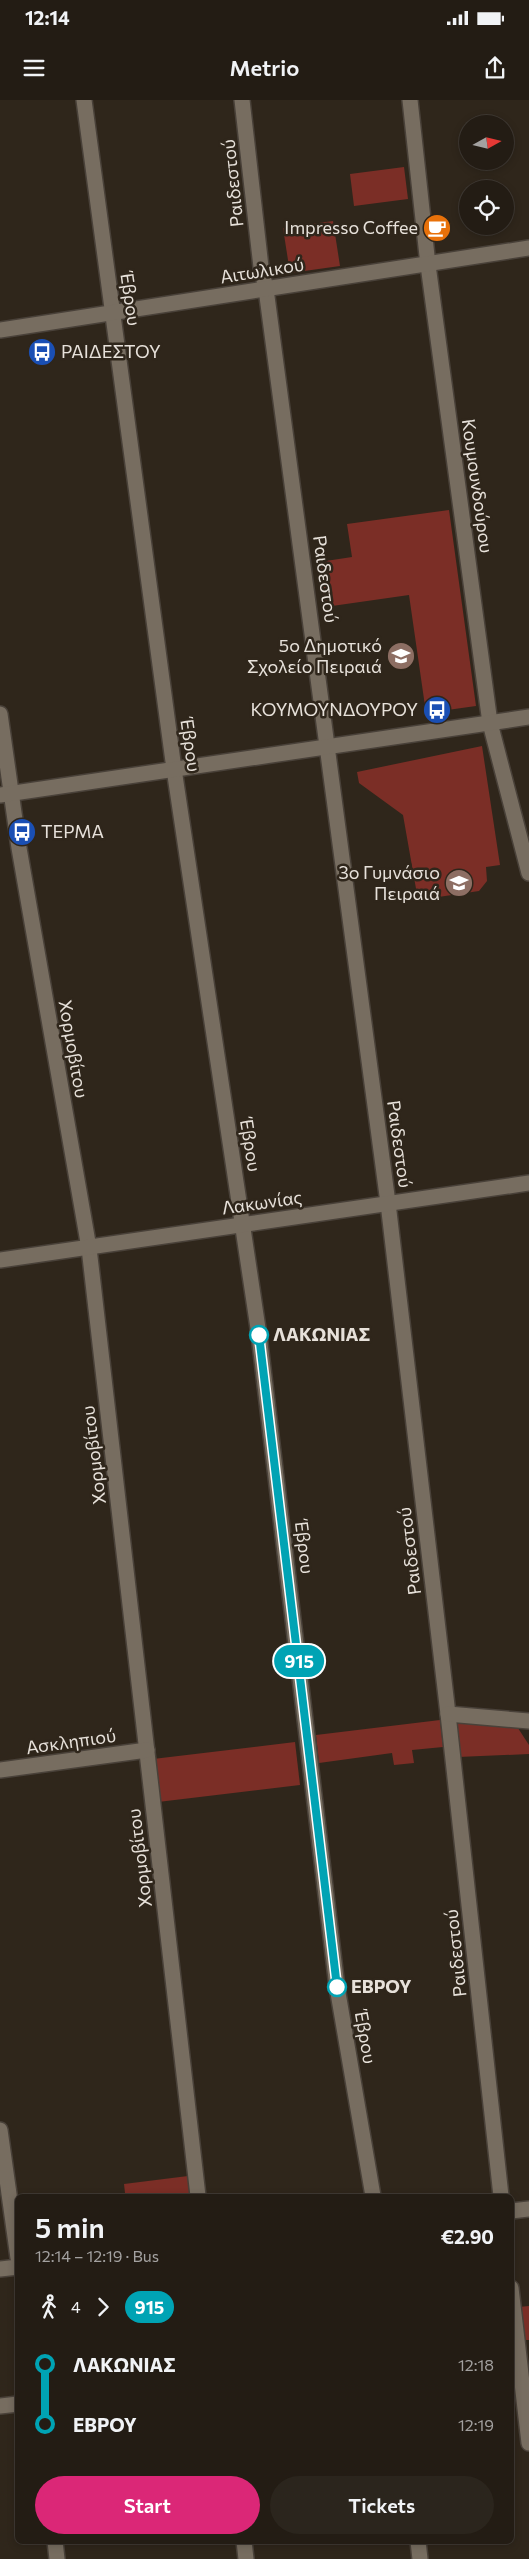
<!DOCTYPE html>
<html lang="en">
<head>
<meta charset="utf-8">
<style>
	body { margin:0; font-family:Commissioner,sans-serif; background:#2b251d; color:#f1f3f6; height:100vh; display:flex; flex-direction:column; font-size:19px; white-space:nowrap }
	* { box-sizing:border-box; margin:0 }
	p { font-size:16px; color:#a3a1a0 }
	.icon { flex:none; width:28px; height:28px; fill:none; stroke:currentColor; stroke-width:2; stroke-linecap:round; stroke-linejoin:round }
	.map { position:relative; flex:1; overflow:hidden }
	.details { position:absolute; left:15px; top:2094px; width:499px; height:350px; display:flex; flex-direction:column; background:#231c14; border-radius:8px; box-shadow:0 2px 8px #0003,0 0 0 1px #403a34 }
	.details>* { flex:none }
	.badge { padding:0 10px; border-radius:16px; font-size:18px; line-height:32px }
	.needle { width:32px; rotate:82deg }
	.tools { position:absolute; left:459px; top:15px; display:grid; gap:10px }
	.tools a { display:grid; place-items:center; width:55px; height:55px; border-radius:50%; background:#231c14; box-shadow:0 2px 8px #0003,0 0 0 1px #403a34; font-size:25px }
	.map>.badge { position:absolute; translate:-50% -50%; box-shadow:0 0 0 2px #fff }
	.legs { display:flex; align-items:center; gap:8px; height:55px; padding:0 20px; font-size:16px }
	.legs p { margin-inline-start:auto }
	.summary { display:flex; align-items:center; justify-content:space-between; height:85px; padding:0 20px }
	h1 { font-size:28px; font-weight:600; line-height:38px }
	.button { display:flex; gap:10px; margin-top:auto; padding:10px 20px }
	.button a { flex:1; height:58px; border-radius:30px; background:#db2777; color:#fff; font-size:20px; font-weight:600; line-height:58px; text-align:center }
	.button a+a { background:#2b251d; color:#f1f3f6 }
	ul { padding:0 20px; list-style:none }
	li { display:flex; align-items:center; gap:18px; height:60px; font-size:19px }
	li i { display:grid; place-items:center; width:8px; height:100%; margin:0 6px; background:currentColor }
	li i::after { content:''; width:12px; height:12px; margin:-6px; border:4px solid; border-radius:50%; background:#231c14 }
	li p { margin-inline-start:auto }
	li:first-child i { background:linear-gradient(#0000 50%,currentColor 0) }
	li:last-child i { background:linear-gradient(currentColor 50%,#0000 0) }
	.status { display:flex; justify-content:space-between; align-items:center; height:35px; padding:0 25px; background:#231c14; direction:ltr }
	.status svg { height:14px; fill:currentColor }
	header { display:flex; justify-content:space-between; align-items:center; height:65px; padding:0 20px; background:#231c14; font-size:22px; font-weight:600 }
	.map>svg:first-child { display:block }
	.building { fill:#7b2e26 }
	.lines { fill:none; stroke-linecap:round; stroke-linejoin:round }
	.minor-casing { stroke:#494139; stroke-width:18 }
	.minor { stroke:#776d60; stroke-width:15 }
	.line-1-casing { stroke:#fff; stroke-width:11 }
	.line-1 { stroke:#00a3b4; stroke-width:8 }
	.stop-1-dot { fill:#fff; stroke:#00a3b4; stroke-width:2.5 }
	.labels { text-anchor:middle; stroke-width:5; stroke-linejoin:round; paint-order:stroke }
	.street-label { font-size:18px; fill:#e7e1da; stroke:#2f261b }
	.poi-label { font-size:18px; fill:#e7e1da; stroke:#2f261b; text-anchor:end }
	.stop-label { font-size:18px; font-weight:bold; fill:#e7e1da; stroke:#2f261b; text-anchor:start }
</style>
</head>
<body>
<div class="status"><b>12:14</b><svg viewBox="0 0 49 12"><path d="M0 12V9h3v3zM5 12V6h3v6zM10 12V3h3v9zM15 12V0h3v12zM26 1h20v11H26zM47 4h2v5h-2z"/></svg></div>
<header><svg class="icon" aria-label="menu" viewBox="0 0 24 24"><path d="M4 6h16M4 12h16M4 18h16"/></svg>Metrio<svg class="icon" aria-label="share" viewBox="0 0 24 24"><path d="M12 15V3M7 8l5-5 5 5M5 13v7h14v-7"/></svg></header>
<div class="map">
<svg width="529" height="2459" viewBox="0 0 529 2459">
	<rect width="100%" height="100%" fill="#2f261b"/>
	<g class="building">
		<path d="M404 67 408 99 354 106 350 74Z"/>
		<path d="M333 121 340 166 290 173 283 128Z"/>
		<path d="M449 410 476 606 426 613 409 495 325 507 319 462 352 457 347 424Z"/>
		<path d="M482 646 500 765 486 767 487 781 479 791 418 800 403 715 359 683 357 672Z"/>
		<path d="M440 1620 443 1647 412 1650 414 1663 394 1665 392 1653 319 1663 316 1635Z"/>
		<path d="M455 1623 516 1625 529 1645V1654L458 1657Z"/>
		<path d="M295 1642 300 1685 158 1702 153 1659Z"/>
		<path d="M188 2076 190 2096H109L125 2093 124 2084Z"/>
		<path d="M529 2206V2240H523L519 2207Z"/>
	</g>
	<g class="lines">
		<defs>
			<g id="minor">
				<path d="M84 0 174 669 259 1235 337 1887 373 2096"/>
				<path d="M242 0 261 167 266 189 388 1103 448 1614 501 2096"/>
				<path d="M410 0 428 165 490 623 529 773"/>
				<path d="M0 230 529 148"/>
				<path d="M0 614 19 748 89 1148 198 2096"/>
				<path d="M0 695 529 617"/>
				<path d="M0 1160 529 1083"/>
				<path d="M448 1614 529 1621"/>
				<path d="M0 1670 147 1650"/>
				<path d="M0 2030 18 2158"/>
				<path d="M511 2111 529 2109"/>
				<path d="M0 2169 18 2167"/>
				<path d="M511 2188 529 2343"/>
				<path d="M0 2306 18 2304"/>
				<path d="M55 2441 57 2459"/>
				<path d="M244 2441 246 2459"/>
				<path d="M418 2441 420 2459"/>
			</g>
		</defs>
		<use href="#minor" class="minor-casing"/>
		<use href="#minor" class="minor"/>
	</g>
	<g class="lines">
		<defs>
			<path id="line-1" d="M259 1235 337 1887"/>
		</defs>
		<use href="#line-1" class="line-1-casing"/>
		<use href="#line-1" class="line-1"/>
	</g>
	<defs>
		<symbol id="cafe-disc" viewBox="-11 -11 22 22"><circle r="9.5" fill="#e8710a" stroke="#2f261b"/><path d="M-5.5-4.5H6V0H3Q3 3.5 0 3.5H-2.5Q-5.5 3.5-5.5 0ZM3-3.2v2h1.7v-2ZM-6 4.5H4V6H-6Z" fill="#fff"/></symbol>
		<symbol id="bus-disc" viewBox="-11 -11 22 22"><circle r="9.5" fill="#1a4fb4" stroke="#2f261b"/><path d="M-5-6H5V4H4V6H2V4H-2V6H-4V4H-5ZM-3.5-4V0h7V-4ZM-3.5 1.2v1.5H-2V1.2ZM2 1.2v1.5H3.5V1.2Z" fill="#fff"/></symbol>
		<symbol id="school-disc" viewBox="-11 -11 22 22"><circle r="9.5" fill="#8d6e63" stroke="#2f261b"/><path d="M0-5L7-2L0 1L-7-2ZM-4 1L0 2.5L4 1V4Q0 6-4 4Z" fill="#fff"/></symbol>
	</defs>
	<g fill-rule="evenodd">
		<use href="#cafe-disc" x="421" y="112" width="32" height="32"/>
		<use href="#bus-disc" x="26" y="236" width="32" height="32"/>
		<use href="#school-disc" x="385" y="540" width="32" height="32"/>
		<use href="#bus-disc" x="421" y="594" width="32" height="32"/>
		<use href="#bus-disc" x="6" y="716" width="32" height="32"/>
		<use href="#school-disc" x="443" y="767" width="32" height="32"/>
	</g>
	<g class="stop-1-dot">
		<circle cx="259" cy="1235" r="9"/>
		<circle cx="337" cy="1887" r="9"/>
	</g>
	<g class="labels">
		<g class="street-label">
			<text transform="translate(233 83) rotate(-96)" y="6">Ραιδεστού</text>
			<text transform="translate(262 171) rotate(-9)" y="6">Αιτωλικού</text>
			<text transform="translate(130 199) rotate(82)" y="6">Έβρου</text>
			<text transform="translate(477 386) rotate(82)" y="6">Κουμουνδούρου</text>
			<text transform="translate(325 479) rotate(82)" y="6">Ραιδεστού</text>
			<text transform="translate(190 645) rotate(82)" y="6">Έβρου</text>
			<text transform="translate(73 949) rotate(80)" y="6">Χορμοβίτου</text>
			<text transform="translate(399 1044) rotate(82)" y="6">Ραιδεστού</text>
			<text transform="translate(250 1045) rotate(81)" y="6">Έβρου</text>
			<text transform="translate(262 1103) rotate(-8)" y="6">Λακωνίας</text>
			<text transform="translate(94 1355) rotate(-97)" y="6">Χορμοβίτου</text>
			<text transform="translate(304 1447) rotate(83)" y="6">Έβρου</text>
			<text transform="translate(410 1451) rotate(-97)" y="6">Ραιδεστού</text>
			<text transform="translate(71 1642) rotate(-8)" y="6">Ασκληπιού</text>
			<text transform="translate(140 1758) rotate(-97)" y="6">Χορμοβίτου</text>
			<text transform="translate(456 1853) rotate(-96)" y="6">Ραιδεστού</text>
			<text transform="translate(365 1937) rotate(80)" y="6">Έβρου</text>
		</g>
		<g class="poi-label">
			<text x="418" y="134">Impresso Coffee</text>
			<text x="61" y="258" text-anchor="start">ΡΑΙΔΕΣΤΟΥ</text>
			<text x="382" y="552">5ο Δημοτικό<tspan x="382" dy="21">Σχολείο Πειραιά</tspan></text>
			<text x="418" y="616">ΚΟΥΜΟΥΝΔΟΥΡΟΥ</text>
			<text x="41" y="738" text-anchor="start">ΤΕΡΜΑ</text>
			<text x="440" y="779">3ο Γυμνάσιο<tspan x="440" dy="21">Πειραιά</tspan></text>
		</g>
		<g class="stop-label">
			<text x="273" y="1241">ΛΑΚΩΝΙΑΣ</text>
			<text x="351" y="1893">ΕΒΡΟΥ</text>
		</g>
	</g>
</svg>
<div class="tools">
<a><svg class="needle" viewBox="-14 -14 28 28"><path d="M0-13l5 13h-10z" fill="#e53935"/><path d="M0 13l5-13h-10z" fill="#a3a1a0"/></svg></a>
<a><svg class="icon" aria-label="locate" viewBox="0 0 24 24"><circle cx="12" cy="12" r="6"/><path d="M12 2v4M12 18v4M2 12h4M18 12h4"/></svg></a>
</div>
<b class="badge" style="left:299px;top:1561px;background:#00a3b4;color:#fff">915</b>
<section class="details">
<div class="summary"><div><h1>5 min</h1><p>12:14 – 12:19 · Bus</p></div><b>€2.90</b></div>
<div class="legs"><svg class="icon" aria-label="walk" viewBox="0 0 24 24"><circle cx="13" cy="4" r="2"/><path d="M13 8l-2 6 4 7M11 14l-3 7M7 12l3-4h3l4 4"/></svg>4<svg class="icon" aria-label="forward" viewBox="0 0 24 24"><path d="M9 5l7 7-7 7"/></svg><b class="badge" style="background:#00a3b4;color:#fff">915</b></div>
<ul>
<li><i style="color:#00a3b4"></i><b>ΛΑΚΩΝΙΑΣ</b><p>12:18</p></li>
<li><i style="color:#00a3b4"></i><b>ΕΒΡΟΥ</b><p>12:19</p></li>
</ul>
<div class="button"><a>Start</a><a>Tickets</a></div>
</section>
</div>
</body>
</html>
